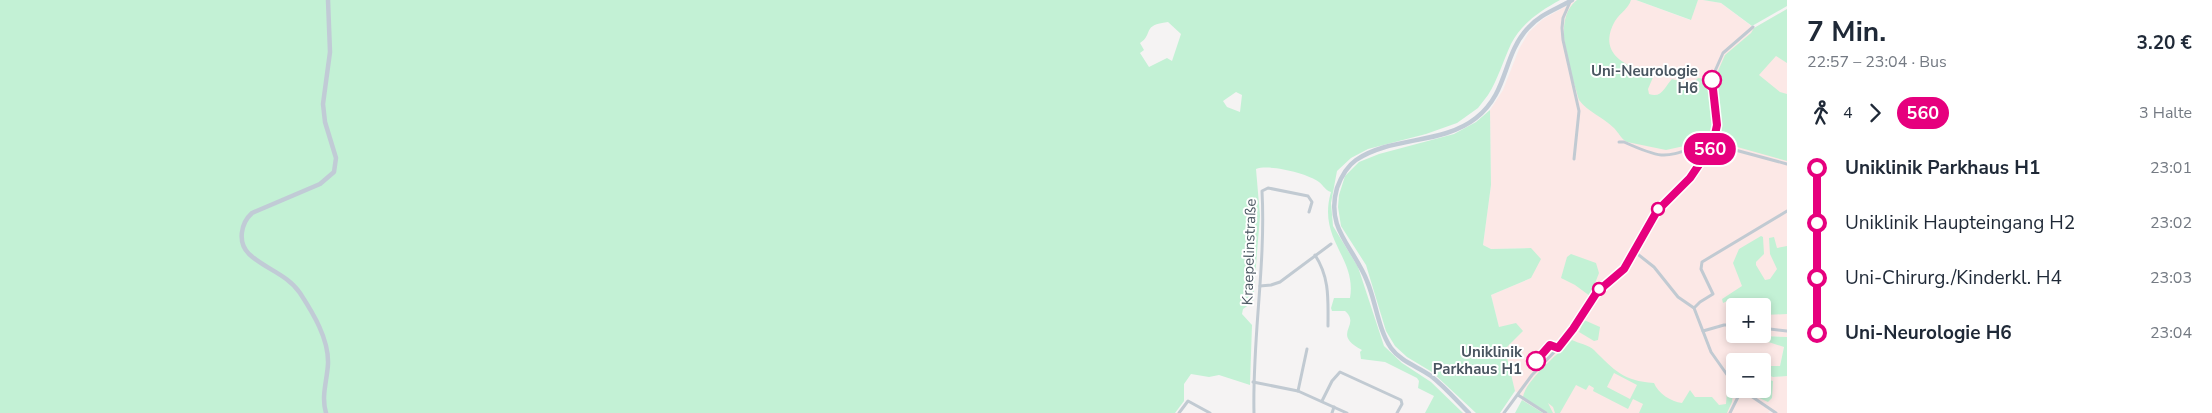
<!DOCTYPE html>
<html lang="de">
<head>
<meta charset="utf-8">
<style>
	body { margin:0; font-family:"Nunito Sans",sans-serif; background:#f6f6f7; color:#1f2937; height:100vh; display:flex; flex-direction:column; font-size:19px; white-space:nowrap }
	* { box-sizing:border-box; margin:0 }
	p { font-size:16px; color:#747a83 }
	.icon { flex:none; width:28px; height:28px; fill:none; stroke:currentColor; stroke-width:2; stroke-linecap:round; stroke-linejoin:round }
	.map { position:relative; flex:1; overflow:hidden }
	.details { display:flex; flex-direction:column; background:#fff; width:425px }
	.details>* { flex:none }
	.badge { padding:0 10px; border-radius:16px; font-size:18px; line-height:32px }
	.tools { position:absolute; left:1726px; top:298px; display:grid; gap:10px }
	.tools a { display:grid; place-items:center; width:45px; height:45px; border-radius:5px; background:#fff; box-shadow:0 2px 8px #0003; font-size:25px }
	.map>.badge { position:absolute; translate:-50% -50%; box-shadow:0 0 0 2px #fff }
	.legs { display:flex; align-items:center; gap:8px; height:55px; padding:0 20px; font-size:16px }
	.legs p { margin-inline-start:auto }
	.head { display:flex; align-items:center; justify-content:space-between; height:85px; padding:0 20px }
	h1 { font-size:28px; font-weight:700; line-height:38px }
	ul { padding:0 20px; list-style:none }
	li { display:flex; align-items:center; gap:18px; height:55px; font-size:19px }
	li i { display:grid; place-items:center; width:8px; height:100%; margin:0 6px; background:currentColor }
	li i::after { content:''; width:12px; height:12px; margin:-6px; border:4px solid; border-radius:50%; background:#fff }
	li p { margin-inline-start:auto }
	li:first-child i { background:linear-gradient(#0000 50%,currentColor 0) }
	li:last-child i { background:linear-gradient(currentColor 50%,#0000 0) }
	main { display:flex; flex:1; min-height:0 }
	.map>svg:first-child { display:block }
	.medical { fill:#fce8e6; fill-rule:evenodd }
	.green { fill:#c3f1d5; fill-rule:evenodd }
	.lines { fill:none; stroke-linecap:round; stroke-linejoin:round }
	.street { stroke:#c1cad2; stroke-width:3 }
	.secondary { stroke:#c1cbd6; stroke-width:4.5 }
	.line-1-casing { stroke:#fff; stroke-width:11 }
	.line-1 { stroke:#e6007e; stroke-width:8 }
	.stop-1-dot { fill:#fff; stroke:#e6007e; stroke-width:2.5 }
	.labels { text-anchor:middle; stroke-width:4; stroke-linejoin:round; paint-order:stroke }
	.stop-label { font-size:15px; font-weight:bold; fill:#4a5661; stroke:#fff; text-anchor:end }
	.street-label { font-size:15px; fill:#4a5661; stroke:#fff }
</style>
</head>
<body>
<main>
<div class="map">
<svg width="1787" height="413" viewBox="0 0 1787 413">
	<rect width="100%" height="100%" fill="#f5f3f3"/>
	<path class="medical" d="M1577 0H1636L1690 20 1698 0H1703L1721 3 1754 28 1787 9V337L1763 336 1762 340 1784 346 1780 366H1763L1762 361H1735V389H1762L1763 373 1773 377 1787 376V413H1773L1770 411 1768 413H1543L1522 400 1523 397 1515 391 1491 295 1531 278V248L1491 249 1483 245 1491 185 1490 110 1503 90 1519 49 1529 32 1543 19ZM1735 306H1762V334H1735Z"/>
	<g class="green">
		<path d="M0 0H1560C1540 11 1522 23 1511 44 1503 61 1498 79 1488 95L1478 108 1457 123 1426 134 1368 149 1351 158 1337 171 1331 203 1333 226 1358 267 1384 346 1402 363 1431 382 1463 413H1425L1434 396 1418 388 1419 381 1417 378 1385 362 1361 359 1360 352 1362 350C1330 333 1362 326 1345 311H1332L1331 308 1334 298H1350C1357 257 1317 240 1331 192 1325 190 1324 186 1319 182 1307 173 1269 164 1256 169L1260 216 1253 302 1243 309 1242 314 1252 325 1250 385 1219 375 1209 377 1191 374 1184 384V401L1175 413H0ZM1168 22 1181 34 1172 61 1167 58 1149 67 1140 53 1144 50 1140 43C1154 34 1141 25 1168 22ZM1236 92 1242 95 1240 112 1227 107 1223 101Z"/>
		<path d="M1577 0H1631C1628 9 1620 13 1615 21 1597 53 1625 67 1652 73L1654 75 1648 89 1649 94C1662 99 1665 86 1672 79L1682 82 1684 89 1687 91 1698 88 1696 80 1698 78 1707 79C1711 91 1716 132 1707 141L1666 150 1627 142C1621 139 1619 133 1614 128 1603 117 1588 112 1579 100 1572 72 1550 21 1577 0Z"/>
		<path d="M1636 0H1698L1691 20Z"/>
		<path d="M1703 0H1787V6L1752 26 1721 3Z"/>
		<path d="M1787 9V63L1776 56 1759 75 1780 92 1787 94V161L1723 143 1716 84 1718 71 1725 55 1751 33 1754 28Z"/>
		<path d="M1490 110 1491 185 1483 245 1491 249 1531 248 1541 259 1531 278 1491 295 1499 327 1516 323 1523 331 1505 349 1515 391 1500 413H1476L1432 372 1407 357 1395 346 1386 331 1366 265 1341 226 1338 207 1339 195 1345 176 1359 162 1379 154 1454 134 1476 122Z"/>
		<path d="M1761 236 1763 237 1764 254 1756 262V265L1765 280 1770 279 1777 269 1770 254 1769 238 1774 237 1777 248 1787 246V314L1763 315 1762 306H1738L1732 299 1723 303 1722 299 1742 286 1733 263 1739 249Z"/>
		<path d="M1571 254 1596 263 1599 273 1590 296 1575 285 1561 278 1567 257Z"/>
		<path d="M1584 320 1600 327 1598 340 1594 341 1579 332Z"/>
		<path d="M1763 336 1787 337V376L1773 377 1763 373V366H1780L1784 347 1762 340Z"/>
		<path d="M1572 340C1578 343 1589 345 1594 350 1614 370 1623 381 1654 383 1658 393 1671 402 1682 403L1690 390 1695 397H1712L1719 405 1726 404 1727 392 1733 391 1732 402 1727 413H1639L1643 404 1633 399 1628 409 1593 391 1594 388 1589 385 1586 390 1576 385 1560 413H1555L1553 407 1548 403 1553 413H1548L1523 397C1525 381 1560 352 1572 340ZM1614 373 1637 385 1630 399 1607 387Z"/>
		<path d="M1763 378 1773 381 1772 398 1768 402 1742 390V389H1762Z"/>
		<path d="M1522 400 1543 413H1515Z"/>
	</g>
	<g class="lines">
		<g class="street">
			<path d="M1570 2 1563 18 1562 28 1563 40 1579 111 1574 159"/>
			<path d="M1619 142H1624C1666 161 1664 157 1707 144H1713L1787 164"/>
			<path d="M1635 252 1654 267 1678 297 1694 308 1711 352 1735 386"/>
			<path d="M1315 255C1330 278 1328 300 1328 326"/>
			<path d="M1260 286 1271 285 1280 282 1331 244"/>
			<path d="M1694 308 1700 302 1713 294 1701 269 1702 262 1787 211"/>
			<path d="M1762 328 1787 331"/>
			<path d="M1703 331 1724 325H1735"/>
			<path d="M1253 382 1298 391 1347 413"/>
			<path d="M1298 391 1307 349"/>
			<path d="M1740 393 1751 396 1776 413"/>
			<path d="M1518 395 1546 413"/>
			<path d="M1322 401 1332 381 1340 372 1401 400 1402 404 1397 413"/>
			<path d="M1179 413 1188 401 1210 413"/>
			<path d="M1254 413C1252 339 1266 265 1262 191L1268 188 1308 196 1312 202 1309 212"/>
			<path d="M1332 413 1334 407"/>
			<path d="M1504 413 1532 375 1563 343 1597 292 1624 269 1657 211 1667 199 1685 184 1704 158 1713 144 1717 125 1713 84 1715 71 1723 53 1753 27"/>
			<path d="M1730 413 1740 393"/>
		</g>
		<g class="secondary">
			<path d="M326 413C321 396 327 381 328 364 329 339 313 313 300 293 287 274 265 269 249 254 237 242 241 223 252 213L320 184 334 172 336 158 325 122 323 104 330 52 328 0"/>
			<path d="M1469 413C1457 401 1445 387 1431 376 1419 367 1401 362 1391 348 1378 329 1376 302 1367 281 1354 247 1325 229 1337 188 1341 177 1346 167 1356 160 1391 136 1442 145 1476 118 1509 92 1502 56 1528 28 1540 14 1557 9 1572 0"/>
		</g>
	</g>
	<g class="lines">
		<defs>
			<path id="line-1" d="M1536 361 1550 345 1558 348 1573 329 1597 292 1624 269 1657 211 1690 178 1713 144 1717 125 1712 80"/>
		</defs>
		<use href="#line-1" class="line-1-casing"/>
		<use href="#line-1" class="line-1"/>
	</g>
	<g class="stop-1-dot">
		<circle cx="1712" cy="80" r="9"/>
		<circle cx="1658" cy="209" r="6"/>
		<circle cx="1599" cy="289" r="6"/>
		<circle cx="1536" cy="361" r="9"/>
	</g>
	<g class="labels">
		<g class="stop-label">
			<text x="1698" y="76">Uni-Neurologie<tspan x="1698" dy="17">H6</tspan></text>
			<text x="1522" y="357">Uniklinik<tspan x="1522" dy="17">Parkhaus H1</tspan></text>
		</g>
		<g class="street-label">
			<text transform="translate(1249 252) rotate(-88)" y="5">Kraepelinstraße</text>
		</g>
	</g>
</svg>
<div class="tools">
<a>+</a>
<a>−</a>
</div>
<b class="badge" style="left:1710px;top:149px;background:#e6007e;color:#fff">560</b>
</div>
<section class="details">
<div class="head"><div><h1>7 Min.</h1><p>22:57 – 23:04 · Bus</p></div><b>3.20 €</b></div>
<div class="legs"><svg class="icon" aria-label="walk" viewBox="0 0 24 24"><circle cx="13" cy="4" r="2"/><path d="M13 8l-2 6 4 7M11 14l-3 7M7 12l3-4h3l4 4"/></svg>4<svg class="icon" aria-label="forward" viewBox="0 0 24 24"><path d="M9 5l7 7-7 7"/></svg><b class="badge" style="background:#e6007e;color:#fff">560</b><p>3 Halte</p></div>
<ul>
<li><i style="color:#e6007e"></i><b>Uniklinik Parkhaus H1</b><p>23:01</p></li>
<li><i style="color:#e6007e"></i><span>Uniklinik Haupteingang H2</span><p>23:02</p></li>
<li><i style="color:#e6007e"></i><span>Uni-Chirurg./Kinderkl. H4</span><p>23:03</p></li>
<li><i style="color:#e6007e"></i><b>Uni-Neurologie H6</b><p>23:04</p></li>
</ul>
</section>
</main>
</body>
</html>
